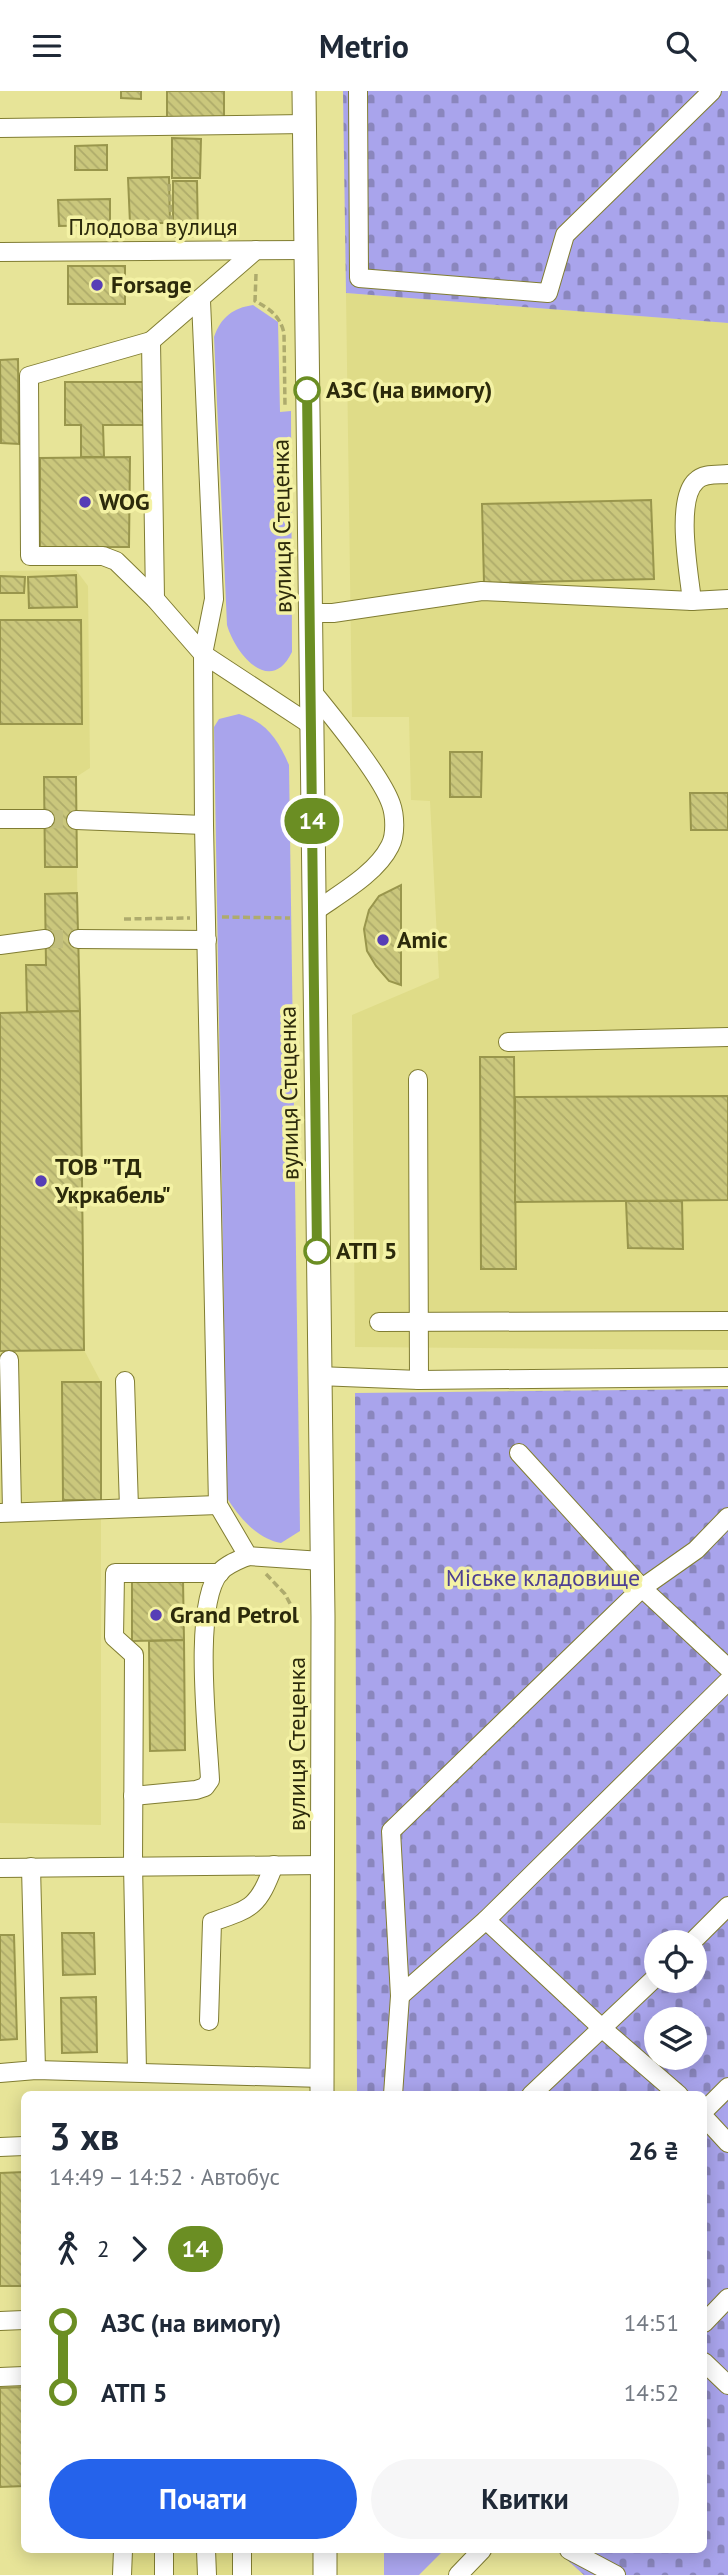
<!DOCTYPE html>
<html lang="uk">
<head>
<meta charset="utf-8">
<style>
	body { margin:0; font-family:"PT Sans",sans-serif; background:#f6f6f7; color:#1f2937; height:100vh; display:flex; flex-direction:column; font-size:26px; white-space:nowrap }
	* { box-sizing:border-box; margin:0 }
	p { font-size:23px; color:#747a83 }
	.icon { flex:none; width:38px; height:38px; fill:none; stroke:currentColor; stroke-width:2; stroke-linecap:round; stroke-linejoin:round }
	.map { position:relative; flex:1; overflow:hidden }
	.details { position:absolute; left:21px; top:2000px; width:686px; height:462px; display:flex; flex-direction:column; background:#fff; border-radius:10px; box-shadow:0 4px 18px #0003 }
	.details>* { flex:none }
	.badge { padding:0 14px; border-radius:23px; font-size:24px; line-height:46px }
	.controls { position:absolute; left:644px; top:1839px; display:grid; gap:14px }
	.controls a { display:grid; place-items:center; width:63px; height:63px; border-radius:50%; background:#fff; box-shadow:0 4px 18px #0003; font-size:35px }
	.map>.badge { position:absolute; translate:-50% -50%; box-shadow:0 0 0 4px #fff }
	.legs { display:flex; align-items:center; gap:10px; height:77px; padding:0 28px; font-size:23px }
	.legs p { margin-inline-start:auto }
	.headline { display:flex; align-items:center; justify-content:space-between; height:119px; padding:0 28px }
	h1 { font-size:38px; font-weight:800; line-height:52px }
	.button { display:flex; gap:14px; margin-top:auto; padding:14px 28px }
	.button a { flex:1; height:80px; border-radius:42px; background:#2563eb; color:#fff; font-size:28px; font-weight:800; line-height:80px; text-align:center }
	.button a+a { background:#f6f6f7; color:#1f2937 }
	ul { padding:0 28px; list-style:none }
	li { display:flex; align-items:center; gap:24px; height:70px; font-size:26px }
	li i { display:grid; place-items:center; width:10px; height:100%; margin:0 9px; background:currentColor }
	li i::after { content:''; width:18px; height:18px; margin:-9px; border:5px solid; border-radius:50%; background:#fff }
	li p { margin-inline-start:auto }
	li:first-child i { background:linear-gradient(#0000 50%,currentColor 0) }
	li:last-child i { background:linear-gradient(currentColor 50%,#0000 0) }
	header { display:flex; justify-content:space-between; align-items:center; height:91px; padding:0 28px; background:#fff; font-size:32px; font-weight:800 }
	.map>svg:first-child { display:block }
	.built { fill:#dfdc88 }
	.green { fill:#a9a4ec }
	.cemetery { fill:url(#cemetery-stones); fill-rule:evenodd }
	.building { fill:url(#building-back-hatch); stroke:#99964c; stroke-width:2 }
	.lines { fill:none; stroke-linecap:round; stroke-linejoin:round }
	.minor-tunnel { stroke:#c2bf7c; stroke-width:18; stroke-dasharray:18 9; stroke-linecap:butt }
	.minor-casing { stroke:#807d32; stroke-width:20 }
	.major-casing { stroke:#807d32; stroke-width:25 }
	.path { stroke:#aeab6d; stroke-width:3.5; stroke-dasharray:7 3.5; stroke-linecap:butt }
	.minor { stroke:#fff; stroke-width:18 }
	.major { stroke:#fff; stroke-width:23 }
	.line-1-casing { stroke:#fff; stroke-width:16 }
	.line-1 { stroke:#6b8e23; stroke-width:10 }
	.poi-dot { fill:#573eb6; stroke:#f4f2a5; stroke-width:2.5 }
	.stop-1-dot { fill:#fff; stroke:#6b8e23; stroke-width:3.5 }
	.labels { text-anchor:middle; stroke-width:7; stroke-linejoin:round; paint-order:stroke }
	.street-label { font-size:24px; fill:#2c2a0b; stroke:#f4f2a5 }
	.poi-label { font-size:24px; font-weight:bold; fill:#2c2a0b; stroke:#f4f2a5; text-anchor:start }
	.stop-label { font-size:24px; font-weight:bold; fill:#2c2a0b; stroke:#f4f2a5; text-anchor:start }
	.park-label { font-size:24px; fill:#4d3f93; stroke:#f4f2a5 }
</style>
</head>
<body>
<header><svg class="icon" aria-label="menu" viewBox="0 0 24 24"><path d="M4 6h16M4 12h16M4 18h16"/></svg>Metrio<svg class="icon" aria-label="search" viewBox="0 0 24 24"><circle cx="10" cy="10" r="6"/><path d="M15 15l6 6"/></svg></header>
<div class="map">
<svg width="728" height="2484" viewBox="0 0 728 2484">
	<defs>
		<pattern id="cemetery-stones" width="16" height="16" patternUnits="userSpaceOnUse" patternTransform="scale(1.75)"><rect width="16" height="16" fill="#a9a4ec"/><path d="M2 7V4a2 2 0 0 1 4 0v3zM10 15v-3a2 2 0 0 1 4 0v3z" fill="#8a86bd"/></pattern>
		<pattern id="building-back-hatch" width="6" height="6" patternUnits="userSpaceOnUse" patternTransform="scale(1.75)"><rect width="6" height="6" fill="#cac77c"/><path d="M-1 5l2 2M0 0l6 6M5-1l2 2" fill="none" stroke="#aeab6a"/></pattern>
	</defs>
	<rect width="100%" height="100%" fill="#e7e498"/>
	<g class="built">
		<path d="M346 202 728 232V1259L355 1256 352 924 439 887 430 710 411 709 409 626H352Z"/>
		<path d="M76 479 88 495 90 677 76 686 77 776 84 1259 101 1291V1734L0 1732V480Z"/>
		<path d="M114 2459H250L251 2484H113Z"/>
	</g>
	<g class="green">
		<path d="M253 214 278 231 280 321 291 320 292 561C270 606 235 562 227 534L214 246C221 226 233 217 253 214Z"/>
		<path d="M239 623C267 631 278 649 289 674L300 1440 281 1452C257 1448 239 1426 227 1407L214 636 219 628Z"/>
		<path d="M384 2459H444L419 2484H384Z"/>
	</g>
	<g class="cemetery">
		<path d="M343 0H728V232L346 202Z"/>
		<path d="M728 1298V2484H584L556 2459H704V2004H357L355 1302ZM656 1852H695V1890H656ZM656 1928H695V1967H656Z"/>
	</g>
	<g class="building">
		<path d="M121 0H141V8L121 7Z"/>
		<rect x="167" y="0" width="57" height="31"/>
		<path d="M172 47 201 48 200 87H172Z"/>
		<path d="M107 54V79H75V55Z"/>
		<path d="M169 86 170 132H130L128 87Z"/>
		<path d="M173 90H197L198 145 173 146Z"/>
		<path d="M110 108V134L59 135 58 109Z"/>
		<rect x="68" y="175" width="57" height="38"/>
		<path d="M18 268 19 353 1 352 0 269Z"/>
		<path d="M65 291H147L148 334H103L104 366H81V334H65Z"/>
		<path d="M130 366 129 456H40V367Z"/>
		<path d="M651 409 654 488 484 492 482 413Z"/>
		<path d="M76 484 77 516 29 517 28 486Z"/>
		<path d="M0 485 25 486 24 502H0Z"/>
		<path d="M0 529H81L82 633H0Z"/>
		<path d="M450 661H482L481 706H450Z"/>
		<path d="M44 686H76L77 776H45Z"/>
		<path d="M690 702H728V739H691Z"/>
		<path d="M401 794V894L389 890 376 875 367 860 364 838 369 819 379 805Z"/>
		<path d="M77 802 80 920 27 921 26 874H46L45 803Z"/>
		<path d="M80 920 84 1259 0 1260V922Z"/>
		<path d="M480 966H514L516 1178H481Z"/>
		<path d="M728 1005V1109L515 1111V1006Z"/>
		<path d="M626 1110H682L683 1158 628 1157Z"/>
		<path d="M62 1291H101V1409H63Z"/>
		<path d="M132 1489H183L184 1549 132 1550Z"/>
		<path d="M184 1549 185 1659 150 1660 149 1550Z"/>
		<path d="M62 1842H94L95 1883 63 1884Z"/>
		<path d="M0 1844H14L17 1948 0 1949Z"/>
		<path d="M96 1906 97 1961 62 1962 61 1907Z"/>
		<path d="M24 2081V2195H0V2082Z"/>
		<path d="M24 2296V2395L0 2396V2297Z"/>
	</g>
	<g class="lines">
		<g class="minor-tunnel">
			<path d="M45 728 76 729"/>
			<path d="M45 848H78"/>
		</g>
		<defs>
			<g id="minor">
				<path d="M358 0 359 187 548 202 565 144 712 0"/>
				<path d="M0 37 304 33"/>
				<path d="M256 159 151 250 155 508 203 563 311 634"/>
				<path d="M0 161 306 159"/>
				<path d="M201 210 214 508 203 563 204 734 218 1414 248 1465 322 1470"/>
				<path d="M151 250 29 285 30 465H103L116 470 155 508"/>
				<path d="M692 510C689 482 675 409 696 390 703 382 718 384 728 383"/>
				<path d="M310 522H333L482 500 692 510 728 508"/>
				<path d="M311 599C331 624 381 684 391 713 395 724 396 744 390 755 376 783 339 803 314 821"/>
				<path d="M0 728H45"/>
				<path d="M76 729 204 734"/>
				<path d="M78 848 207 849"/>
				<path d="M0 854 45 848"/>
				<path d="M508 951 728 946"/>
				<path d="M418 988 419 1289"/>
				<path d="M379 1231 728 1230"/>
				<path d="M9 1269 12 1420"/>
				<path d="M318 1285 419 1289 728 1286"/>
				<path d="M125 1290 129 1417"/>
				<path d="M519 1362 642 1497 728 1577"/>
				<path d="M0 1422 218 1414"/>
				<path d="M133 1705 196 1699 205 1696 210 1689C208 1645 192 1513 220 1481 227 1473 239 1469 248 1465"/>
				<path d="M31 1776 36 1979"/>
				<path d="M0 1777 323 1774"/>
				<path d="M486 1829 604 1939 679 2004"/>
				<path d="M691 1852 728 1815"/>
				<path d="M400 1905 486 1829 728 1590"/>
				<path d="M209 1930 212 1831C253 1817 258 1816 274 1774"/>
				<path d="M137 1981 133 1773 134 1564 114 1546 115 1482H220"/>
				<path d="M0 1982 36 1979 322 1987"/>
				<path d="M393 2004 400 1905 391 1740 642 1497 696 1459 728 1426"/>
				<path d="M531 2004 656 1886"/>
				<path d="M704 2020 728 1996"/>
				<path d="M704 2026 728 2052"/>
				<path d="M0 2056 24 2055"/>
				<path d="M0 2230 24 2229"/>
				<path d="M704 2232 728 2207"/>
				<path d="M704 2271 728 2294"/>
				<path d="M0 2286 24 2285"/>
				<path d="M164 2459V2484"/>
				<path d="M206 2459 207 2484"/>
				<path d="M242 2459V2484"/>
				<path d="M569 2459 616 2484"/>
				<path d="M122 2484 123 2459"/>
				<path d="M458 2484 482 2459"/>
			</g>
			<g id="major">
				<path d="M304 0 323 1526 322 2004"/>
				<path d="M325 2484V2459"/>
			</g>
		</defs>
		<use href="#minor" class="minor-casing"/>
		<use href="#major" class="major-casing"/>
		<g class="path">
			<path d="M169 93 172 144"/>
			<path d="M256 183 255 210C270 218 280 225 284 242L285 316"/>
			<path d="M222 826 290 827"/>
			<path d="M124 828 190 827"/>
			<path d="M266 1483 285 1503 297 1526"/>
		</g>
		<use href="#minor" class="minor"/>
		<use href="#major" class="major"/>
	</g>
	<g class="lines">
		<defs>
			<path id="line-1" d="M307 299 317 1160"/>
		</defs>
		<use href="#line-1" class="line-1-casing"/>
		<use href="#line-1" class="line-1"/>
	</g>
	<g class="poi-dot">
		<circle cx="97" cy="194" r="7"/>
		<circle cx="85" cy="411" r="7"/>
		<circle cx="383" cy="849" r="7"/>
		<circle cx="41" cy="1090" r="7"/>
		<circle cx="156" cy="1524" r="7"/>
	</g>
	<g class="stop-1-dot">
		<circle cx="307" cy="299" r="12"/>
		<circle cx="317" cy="1160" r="12"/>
	</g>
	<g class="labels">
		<g class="street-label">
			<text x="153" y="144">Плодова вулиця</text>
			<text transform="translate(282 435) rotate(-91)" y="8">вулиця Стеценка</text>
			<text transform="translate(289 1002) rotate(-91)" y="8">вулиця Стеценка</text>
			<text transform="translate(297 1653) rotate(-90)" y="8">вулиця Стеценка</text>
		</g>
		<g class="poi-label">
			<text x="111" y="202">Forsage</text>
			<text x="99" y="419">WOG</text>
			<text x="397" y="857">Amic</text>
			<text x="55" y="1084">ТОВ "ТД<tspan x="55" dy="28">Укркабель"</tspan></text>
			<text x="170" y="1532">Grand Petrol</text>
		</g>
		<g class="stop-label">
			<text x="326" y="307">АЗС (на вимогу)</text>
			<text x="336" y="1168">АТП 5</text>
		</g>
		<g class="park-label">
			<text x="543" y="1495">Міське кладовище</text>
		</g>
	</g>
</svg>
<div class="controls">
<a><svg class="icon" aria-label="locate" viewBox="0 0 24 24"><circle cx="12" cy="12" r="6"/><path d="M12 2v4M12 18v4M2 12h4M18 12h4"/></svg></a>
<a><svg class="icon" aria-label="layers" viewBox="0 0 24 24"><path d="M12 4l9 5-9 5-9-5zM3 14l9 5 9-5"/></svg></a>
</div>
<b class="badge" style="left:312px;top:730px;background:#6b8e23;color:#fff">14</b>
<section class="details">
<div class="headline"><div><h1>3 хв</h1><p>14:49 – 14:52 · Автобус</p></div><b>26 ₴</b></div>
<div class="legs"><svg class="icon" aria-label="walk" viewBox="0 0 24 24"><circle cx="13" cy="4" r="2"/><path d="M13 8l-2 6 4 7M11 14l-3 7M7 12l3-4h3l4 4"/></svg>2<svg class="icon" aria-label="forward" viewBox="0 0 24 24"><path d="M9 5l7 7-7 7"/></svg><b class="badge" style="background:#6b8e23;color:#fff">14</b></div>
<ul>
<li><i style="color:#6b8e23"></i><b>АЗС (на вимогу)</b><p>14:51</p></li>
<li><i style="color:#6b8e23"></i><b>АТП 5</b><p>14:52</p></li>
</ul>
<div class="button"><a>Почати</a><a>Квитки</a></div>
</section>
</div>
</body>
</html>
